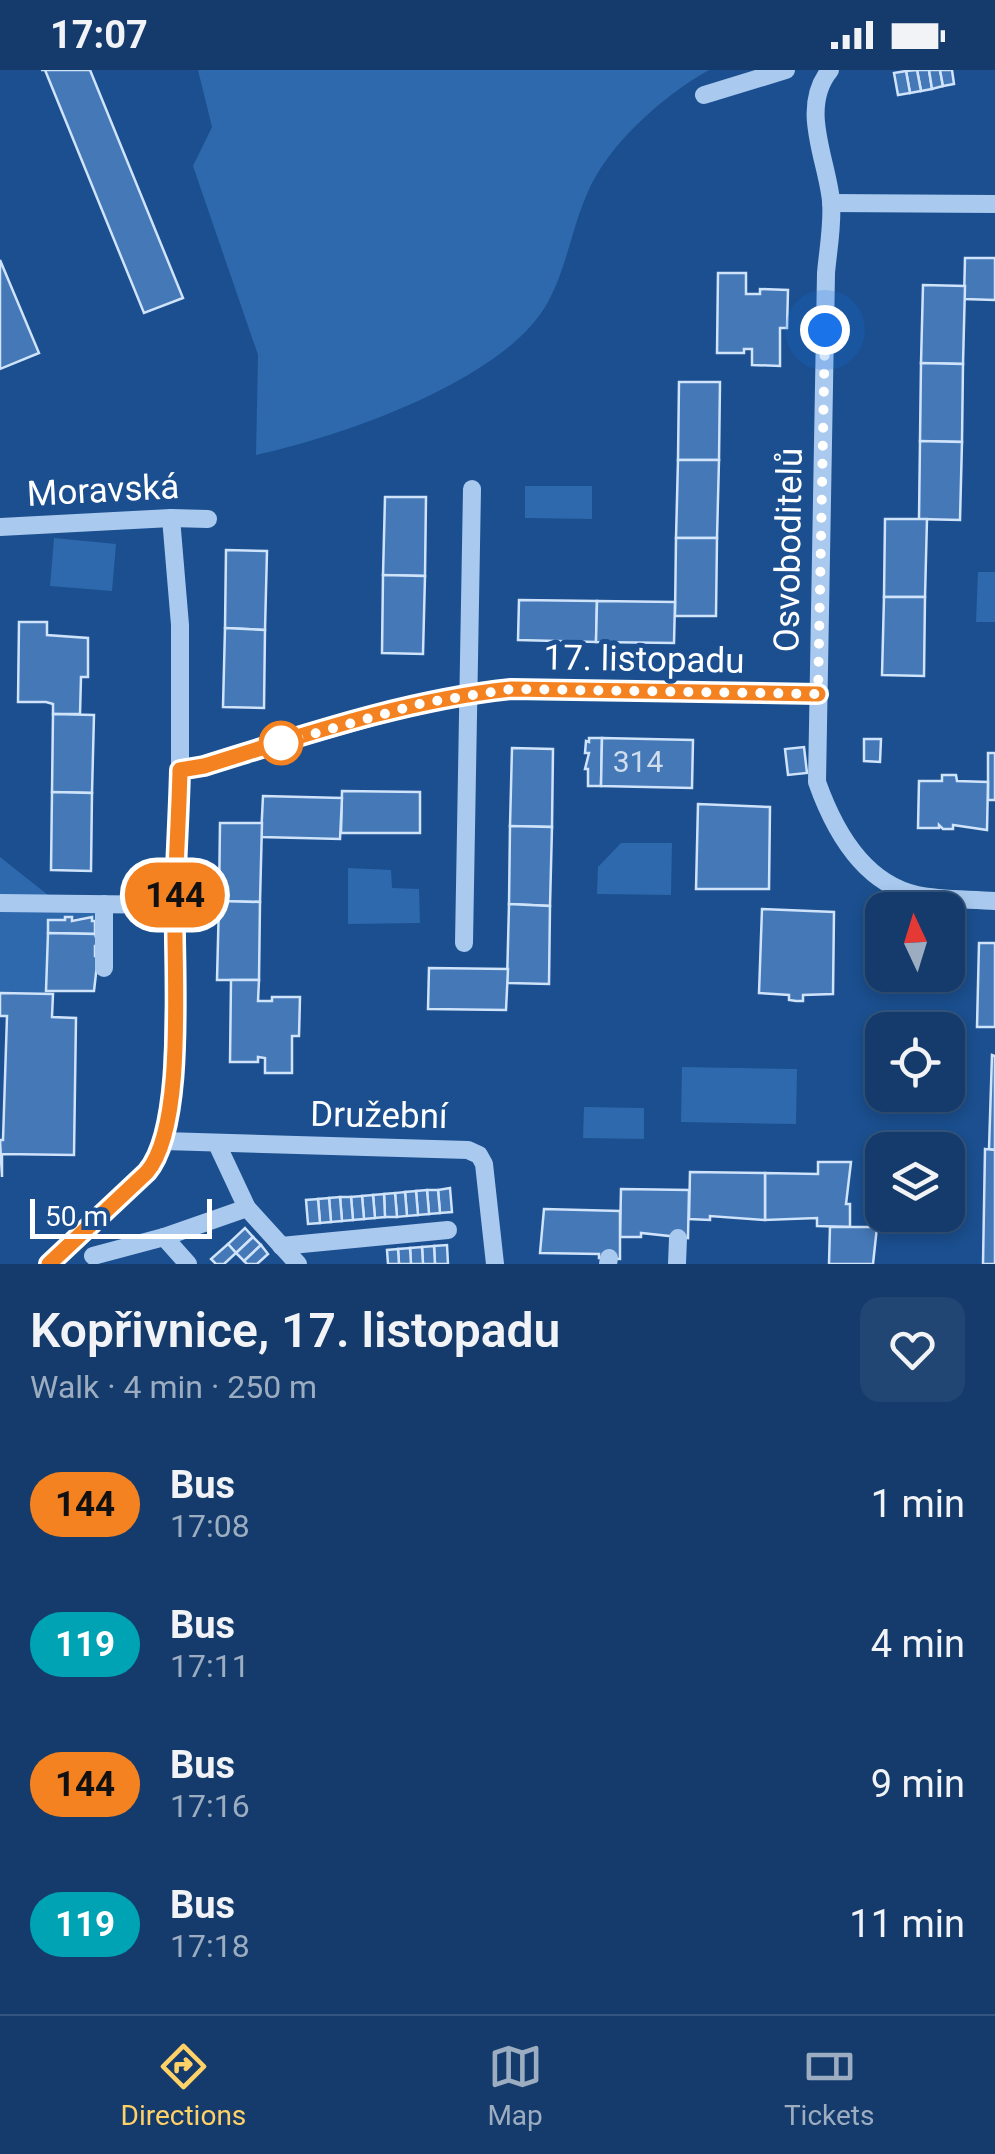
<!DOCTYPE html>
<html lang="en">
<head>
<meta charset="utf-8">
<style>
	body { margin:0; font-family:Roboto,sans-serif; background:#214673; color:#f1f3f6; height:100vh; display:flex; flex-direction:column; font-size:38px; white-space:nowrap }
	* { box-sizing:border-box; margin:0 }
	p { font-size:32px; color:#9dadc1 }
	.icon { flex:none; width:55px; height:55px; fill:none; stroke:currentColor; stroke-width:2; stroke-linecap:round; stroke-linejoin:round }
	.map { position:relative; height:1194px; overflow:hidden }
	.details { display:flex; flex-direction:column; background:#143b6b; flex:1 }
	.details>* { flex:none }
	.badge { padding:0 20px; border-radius:32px; font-size:35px; line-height:65px }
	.needle { width:65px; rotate:356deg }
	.controls { position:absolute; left:865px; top:822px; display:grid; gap:20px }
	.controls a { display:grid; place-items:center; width:100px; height:100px; border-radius:20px; background:#143b6b; box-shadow:0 5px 15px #0003,0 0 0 2px #33557e; font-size:50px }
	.scale { position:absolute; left:30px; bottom:25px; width:182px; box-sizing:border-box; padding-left:10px; border:5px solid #fff; border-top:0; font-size:28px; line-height:35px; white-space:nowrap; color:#fff; -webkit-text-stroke:8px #1b4f8f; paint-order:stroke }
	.you { position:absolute; width:50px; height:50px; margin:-25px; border:8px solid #fff; border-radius:50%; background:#1a73e8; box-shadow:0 0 0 15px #1a73e833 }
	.map>.badge { position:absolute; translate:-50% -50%; box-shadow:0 0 0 5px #fff }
	.round { display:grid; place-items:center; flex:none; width:105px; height:105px; border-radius:20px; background:#214673 }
	.headline { display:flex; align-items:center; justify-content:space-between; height:170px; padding:0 30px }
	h1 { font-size:48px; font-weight:600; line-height:75px }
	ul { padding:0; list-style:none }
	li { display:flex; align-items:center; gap:30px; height:140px; padding:0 30px }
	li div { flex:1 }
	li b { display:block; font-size:38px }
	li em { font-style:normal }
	li .badge { min-width:110px; font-weight:700; text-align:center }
	.status { display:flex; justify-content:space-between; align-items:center; height:70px; padding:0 50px; background:#143b6b; direction:ltr }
	.status svg { height:28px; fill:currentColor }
	.menu { display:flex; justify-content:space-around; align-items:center; height:140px; border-top:2px solid #33557e; background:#143b6b; font-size:28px; color:#9dadc1 }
	.menu a { display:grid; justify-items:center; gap:5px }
	.menu .on { color:#ffd166 }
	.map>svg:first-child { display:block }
	.green { fill:#2e69ad }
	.building { fill:#4478b7; stroke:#cfe3fa; stroke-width:2.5 }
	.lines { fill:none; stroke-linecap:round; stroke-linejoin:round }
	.minor { stroke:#a9c9ee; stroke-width:18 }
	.line-casing { stroke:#fff; stroke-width:22 }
	.line { stroke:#f58220; stroke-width:15 }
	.walk { stroke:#fff; stroke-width:10; stroke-dasharray:0 18 }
	.stop-dot { fill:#fff; stroke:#f58220; stroke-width:5 }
	.labels { text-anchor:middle; stroke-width:10; stroke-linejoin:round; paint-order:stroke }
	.number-label { font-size:30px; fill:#d0dded }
	.street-label { font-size:35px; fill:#fff; stroke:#1b4f8f }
</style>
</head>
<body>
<div class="status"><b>17:07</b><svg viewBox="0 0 49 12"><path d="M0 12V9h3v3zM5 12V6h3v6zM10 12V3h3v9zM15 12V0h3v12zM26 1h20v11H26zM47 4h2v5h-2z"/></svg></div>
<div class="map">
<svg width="995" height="1194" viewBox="0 0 995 1194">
	<rect width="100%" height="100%" fill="#1b4f8f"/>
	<g class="green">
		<path d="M198 0H709C664 25 607 75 587 124 572 158 566 199 548 232 505 311 340 367 256 385L258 285 193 96 212 57Z"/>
		<path d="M525 416H592V449L525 448Z"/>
		<path d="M54 468 116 474 112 521 50 516Z"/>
		<path d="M978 502H995V552H976Z"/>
		<path d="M621 773H672L671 825 597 824 598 797Z"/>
		<path d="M0 787 48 825 49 840H98L95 868V851L91 847 48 851 46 924 0 923Z"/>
		<path d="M348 798 391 800 392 818 419 819 420 853 348 854Z"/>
		<path d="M682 997 797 999 796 1054 681 1052Z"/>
		<path d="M584 1037 644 1038V1069L583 1068Z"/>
	</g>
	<g class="building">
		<path d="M41 0H90L183 228 144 243 45 0Z"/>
		<path d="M917 0H929L932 19 921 21Z"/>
		<path d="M917 0 921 21 910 23 906 1Z"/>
		<path d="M929 0H940L943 16 932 19Z"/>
		<path d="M940 0H952L954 14 943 16Z"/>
		<path d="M906 1 910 23 898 25 894 3Z"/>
		<path d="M965 188H995V230L964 229Z"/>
		<path d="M0 190 39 283 0 299Z"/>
		<path d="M718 203H746V224H760V219L788 220 787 258H780V296L752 295V279H744V283H717Z"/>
		<path d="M923 215 965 216 963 294 921 293Z"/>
		<path d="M921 293 963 294 962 372 920 371Z"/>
		<path d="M679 312H720L719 390H678Z"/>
		<path d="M920 371 962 372 960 450 919 449Z"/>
		<path d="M678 390H719L717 468H676Z"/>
		<path d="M385 427H426L425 506 383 505Z"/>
		<path d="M885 449H927L925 527H884Z"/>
		<path d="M676 468H717L716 546H675Z"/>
		<path d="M226 480 267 481 265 560 225 558Z"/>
		<path d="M383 505 425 506 423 584 382 583Z"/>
		<path d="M884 527H925L924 606 882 605Z"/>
		<path d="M519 530 597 531 596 572 518 570Z"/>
		<path d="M597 531 675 532 674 573 596 572Z"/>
		<path d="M19 552H47V565L88 568V607H81L80 644H53V634L46 632H18Z"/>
		<path d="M225 558 265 560 264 638 223 637Z"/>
		<path d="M53 644 94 645 92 723 52 722Z"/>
		<path d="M589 668H602L601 716H588V699H585L589 683H585L586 671 589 672Z"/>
		<path d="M602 668 693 670 692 718 601 716Z"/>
		<path d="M864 669H881L880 692 864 691Z"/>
		<path d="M804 677 807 703 788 705 785 679Z"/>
		<path d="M512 678 553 679 552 757 510 756Z"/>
		<rect x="988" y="683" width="7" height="47"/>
		<path d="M942 705H956L957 711 988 712 987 760 953 755V759H943L939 755V758H918L919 711H942Z"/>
		<path d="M342 721 420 722V763H341Z"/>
		<path d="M52 722 92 723 91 801 51 800Z"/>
		<path d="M263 726 342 728 340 769 261 767Z"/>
		<path d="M698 734 770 737 769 819H696Z"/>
		<path d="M220 753H262L260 832 219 831Z"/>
		<path d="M510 756 552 757 550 836 509 834Z"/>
		<path d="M219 831 260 832 259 910H217Z"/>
		<path d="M509 834 550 836 549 914 507 913Z"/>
		<path d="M762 839 834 842 833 924 803 925V931H796L789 930V925L759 923Z"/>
		<path d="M65 847H72V851L92 847V851H95V864L48 863V850H65Z"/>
		<path d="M48 863 95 864 98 875 95 876V886H98L94 921H46Z"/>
		<path d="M979 873H995V957H977Z"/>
		<path d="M429 898 508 899 506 940 428 939Z"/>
		<path d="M231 910H259L258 931H272V927H300L299 966H292V1003H265V988L258 987V992H230Z"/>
		<path d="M0 923 53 924 52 947 76 948 74 1085 2 1084V1107L0 1070H3L7 946H0Z"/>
		<path d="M992 985 995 986V1080L989 1079Z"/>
		<path d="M985 1079 995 1080V1194H983Z"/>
		<path d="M818 1092H851L846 1134H850V1157L817 1156V1148L765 1150V1103L818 1104Z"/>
		<path d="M690 1102 765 1103V1150L710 1146V1150L689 1149Z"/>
		<path d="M450 1118 452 1142 440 1143 438 1120Z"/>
		<path d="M621 1119 689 1120 688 1168 641 1163V1167H620Z"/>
		<path d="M427 1120H438L440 1143 429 1144Z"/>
		<path d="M427 1120 429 1144 418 1145 416 1121Z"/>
		<path d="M416 1121 418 1145 407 1146 405 1122Z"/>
		<path d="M405 1122 407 1146 397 1147 395 1123Z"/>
		<path d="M395 1123 397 1147H385L384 1124Z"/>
		<path d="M384 1124 385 1147 375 1148 373 1125Z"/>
		<path d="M373 1125 375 1148 364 1149 362 1126Z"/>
		<path d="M362 1126 364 1149 353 1150 351 1127Z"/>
		<path d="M340 1127H351L353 1150 342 1151Z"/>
		<path d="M340 1127 342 1151 331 1152 329 1128Z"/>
		<path d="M329 1128 331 1152 320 1153 318 1129Z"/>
		<path d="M318 1129 320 1153 308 1154 306 1130Z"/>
		<path d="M544 1139 620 1141V1189L599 1188V1184L540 1183Z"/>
		<path d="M830 1157H877L873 1194H829Z"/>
		<path d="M245 1158 253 1167 236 1183 228 1174Z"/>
		<path d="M253 1167 261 1175 244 1191 236 1183Z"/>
		<path d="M228 1174 236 1183 224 1194H216L211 1189Z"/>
		<path d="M261 1175 268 1184 257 1194H247L244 1191Z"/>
		<path d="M447 1175 448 1194H435L434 1176Z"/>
		<path d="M434 1176 435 1194H423L422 1177Z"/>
		<path d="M422 1177 423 1194H411L410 1178Z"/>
		<path d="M410 1178 411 1194H399L398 1179Z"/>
		<path d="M398 1179 399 1194H388L387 1180Z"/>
	</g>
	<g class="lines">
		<g class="minor">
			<path d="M830 0C799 38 827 89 831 131 833 154 828 180 826 203L817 712C834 760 863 813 917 825 941 830 970 829 995 831"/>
			<path d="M704 25 786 0"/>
			<path d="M831 133 995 134"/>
			<path d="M0 457 171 448 208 449"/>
			<path d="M180 701 423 633 511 619 818 624"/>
			<path d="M0 833 175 835"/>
			<path d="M104 834V898"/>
			<path d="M464 873 472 419"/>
			<path d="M164 1071 468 1080 479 1085 484 1094 495 1194"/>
			<path d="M217 1074 247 1138"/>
			<path d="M164 1167 188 1194"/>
			<path d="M281 1176 448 1160"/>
			<path d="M93 1186 164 1167 247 1138 298 1194"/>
			<path d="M49 1194 147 1102 164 1071 172 1013 180 701V555L171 448"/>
			<path d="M608 1194 609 1188"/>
			<path d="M677 1194 678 1168"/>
		</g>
	</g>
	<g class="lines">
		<defs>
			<path id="line" d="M49 1194 147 1102C187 1055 173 895 175 831 176 787 179 744 180 700L204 696C304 665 406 630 511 619L818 624"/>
		</defs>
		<use href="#line" class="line-casing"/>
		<use href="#line" class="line"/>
		<path class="walk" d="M281 673 423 633 511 619 818 624 825 260"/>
	</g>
	<circle class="stop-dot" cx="281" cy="673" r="20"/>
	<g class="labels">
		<g class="number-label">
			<text x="638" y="702">314</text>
		</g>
		<g class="street-label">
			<text transform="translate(103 420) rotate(-3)" y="12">Moravská</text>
			<text transform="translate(788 480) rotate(-89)" y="12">Osvoboditelů</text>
			<text transform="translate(644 589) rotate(1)" y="12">17. listopadu</text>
			<text transform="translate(379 1045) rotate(1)" y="12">Družební</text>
		</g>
	</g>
</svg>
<div class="controls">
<a><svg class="needle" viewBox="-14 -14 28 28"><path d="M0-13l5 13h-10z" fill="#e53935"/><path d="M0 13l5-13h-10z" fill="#9dadc1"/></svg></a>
<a><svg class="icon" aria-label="locate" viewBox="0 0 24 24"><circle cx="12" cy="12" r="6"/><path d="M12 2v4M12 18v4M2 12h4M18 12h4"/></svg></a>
<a><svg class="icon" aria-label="layers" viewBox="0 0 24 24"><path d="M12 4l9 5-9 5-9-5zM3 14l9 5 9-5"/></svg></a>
</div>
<div class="scale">50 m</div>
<div class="you" style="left:825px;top:260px"></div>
<b class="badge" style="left:175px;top:825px;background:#f58220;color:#111">144</b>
</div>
<section class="details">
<div class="headline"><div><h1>Kopřivnice, 17. listopadu</h1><p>Walk · 4 min · 250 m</p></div><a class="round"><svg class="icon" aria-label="heart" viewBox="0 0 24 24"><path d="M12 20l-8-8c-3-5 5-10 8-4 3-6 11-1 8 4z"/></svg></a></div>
<ul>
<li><span class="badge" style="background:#f58220;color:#111">144</span><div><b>Bus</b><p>17:08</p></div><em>1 min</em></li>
<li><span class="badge" style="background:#00a3b4;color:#fff">119</span><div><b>Bus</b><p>17:11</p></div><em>4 min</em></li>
<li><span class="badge" style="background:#f58220;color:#111">144</span><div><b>Bus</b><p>17:16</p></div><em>9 min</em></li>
<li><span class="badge" style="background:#00a3b4;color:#fff">119</span><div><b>Bus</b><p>17:18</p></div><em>11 min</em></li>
</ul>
</section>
<nav class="menu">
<a class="on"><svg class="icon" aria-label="directions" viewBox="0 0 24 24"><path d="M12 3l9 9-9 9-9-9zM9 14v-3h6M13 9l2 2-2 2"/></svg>Directions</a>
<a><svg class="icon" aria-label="map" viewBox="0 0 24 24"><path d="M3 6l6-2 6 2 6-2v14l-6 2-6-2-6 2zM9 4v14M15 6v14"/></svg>Map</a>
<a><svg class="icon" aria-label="tickets" viewBox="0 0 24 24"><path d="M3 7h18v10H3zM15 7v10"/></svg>Tickets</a>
</nav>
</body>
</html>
